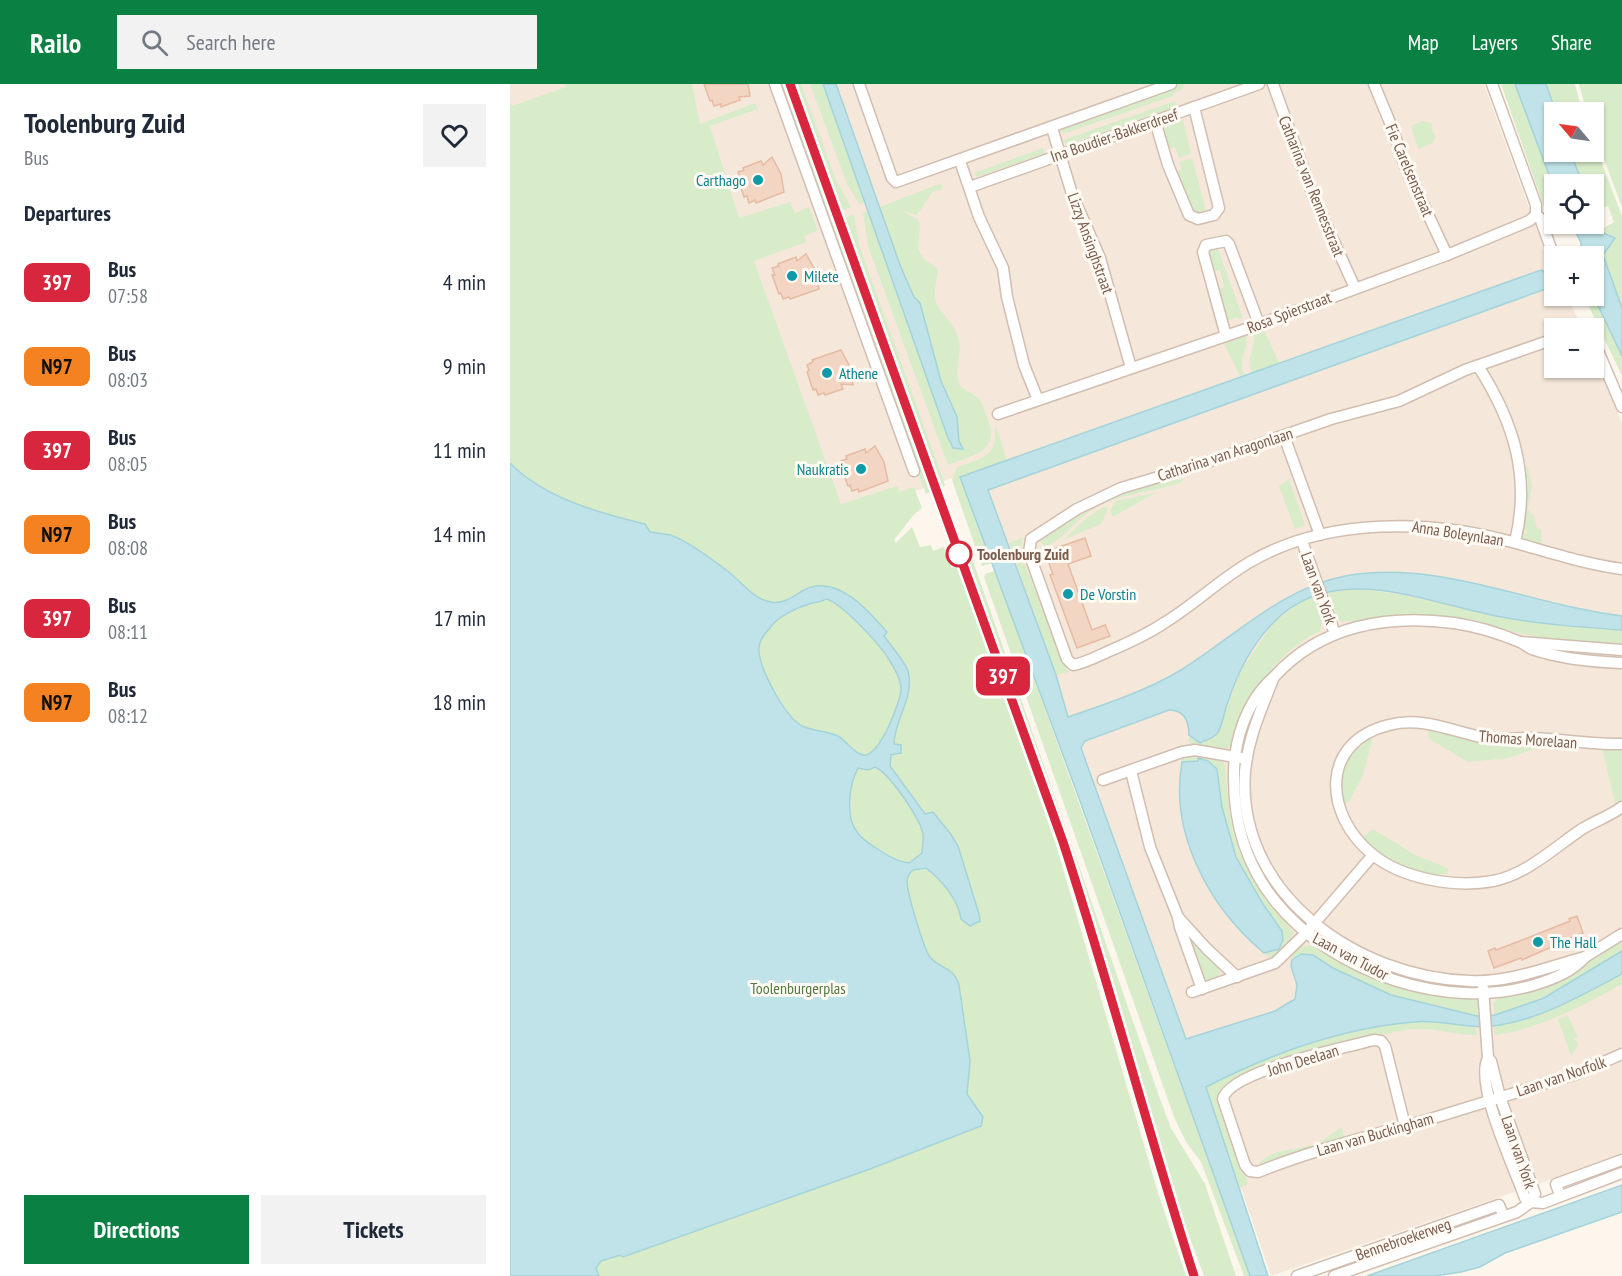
<!DOCTYPE html>
<html lang="en">
<head>
<meta charset="utf-8">
<style>
	body { margin:0; font-family:"PT Sans Narrow",sans-serif; background:#f2f2f3; color:#1f2937; height:100vh; display:flex; flex-direction:column; font-size:22px; white-space:nowrap }
	* { box-sizing:border-box; margin:0 }
	p { font-size:20px; color:#747a83 }
	.icon { flex:none; width:33px; height:33px; fill:none; stroke:currentColor; stroke-width:2; stroke-linecap:round; stroke-linejoin:round }
	.map { position:relative; flex:1; overflow:hidden }
	.panel { display:flex; flex-direction:column; background:#fff; width:510px }
	.panel>* { flex:none }
	.badge { padding:0 12px; border-radius:9px; font-size:21px; line-height:39px }
	.needle { width:39px; rotate:299deg }
	.buttons { position:absolute; left:1034px; top:18px; display:grid; gap:12px }
	.buttons a { display:grid; place-items:center; width:60px; height:60px; border-radius:0px; background:#fff; box-shadow:0 2px 4px #0004; font-size:30px }
	.map>.badge { position:absolute; translate:-50% -50%; box-shadow:0 0 0 3px #fff }
	h2 { padding:0 24px; font-size:22px; line-height:54px }
	.round { display:grid; place-items:center; flex:none; width:63px; height:63px; border-radius:0px; background:#f2f2f3 }
	.head { display:flex; align-items:center; justify-content:space-between; height:102px; padding:0 24px }
	h1 { font-size:28px; font-weight:800; line-height:45px }
	.cta { display:flex; gap:12px; margin-top:auto; padding:12px 24px }
	.cta a { flex:1; height:69px; border-radius:0px; background:#0b8043; color:#fff; font-size:24px; font-weight:800; line-height:69px; text-align:center }
	.cta a+a { background:#f2f2f3; color:#1f2937 }
	ul { padding:0; list-style:none }
	li { display:flex; align-items:center; gap:18px; height:84px; padding:0 24px }
	li div { flex:1 }
	li b { display:block; font-size:22px }
	li em { font-style:normal }
	li .badge { min-width:66px; font-weight:700; text-align:center }
	header { display:flex; align-items:center; gap:36px; box-sizing:border-box; height:84px; padding:0 30px; background:#0b8043; color:#fff }
	header strong { font-size:28px }
	nav { display:flex; gap:33px; margin-inline-start:auto; font-size:21px }
	.search { width:420px; height:54px; background:#f2f2f3; display:flex; align-items:center; gap:15px; box-sizing:border-box; padding:0 21px; border-radius:0px; color:#747a83; font-size:22px }
	main { display:flex; flex:1; min-height:0 }
	.map>svg:first-child { display:block }
	.residential { fill:#f5e8da }
	.green { fill:#d8ecc9 }
	.water { fill:#bfe3e8; stroke:#a5d3da; stroke-width:1.5; fill-rule:evenodd }
	.building { fill:#f3d5c3; stroke:#e6bba3; stroke-width:1.5 }
	.lines { fill:none; stroke-linecap:round; stroke-linejoin:round }
	.minor-casing { stroke:#d1beb0; stroke-width:13 }
	.minor { stroke:#fff; stroke-width:10 }
	.line-casing { stroke:#fff; stroke-width:14 }
	.line { stroke:#d7263d; stroke-width:9 }
	.culture-dot { fill:#0f9aa8; stroke:#fffaf3; stroke-width:2 }
	.stop-dot { fill:#fff; stroke:#d7263d; stroke-width:3 }
	.labels { text-anchor:middle; stroke-width:6; stroke-linejoin:round; paint-order:stroke }
	.street-label { font-size:16px; fill:#7a5c4d; stroke:#fffaf3 }
	.culture-label { font-size:16px; fill:#0d838f; stroke:#fffaf3; text-anchor:start }
	.stop-label { font-size:16px; font-weight:bold; fill:#7a5c4d; stroke:#fffaf3; text-anchor:start }
	.park-label { font-size:16px; fill:#537a41; stroke:#fffaf3 }
</style>
</head>
<body>
<header>
<strong>Railo</strong>
<div class="search"><svg class="icon" aria-label="search" viewBox="0 0 24 24"><circle cx="10" cy="10" r="6"/><path d="M15 15l6 6"/></svg>Search here</div>
<nav><a>Map</a><a>Layers</a><a>Share</a></nav>
</header>
<main>
<section class="panel">
<div class="head"><div><h1>Toolenburg Zuid</h1><p>Bus</p></div><a class="round"><svg class="icon" aria-label="heart" viewBox="0 0 24 24"><path d="M12 20l-8-8c-3-5 5-10 8-4 3-6 11-1 8 4z"/></svg></a></div>
<h2>Departures</h2>
<ul>
<li><span class="badge" style="background:#d7263d;color:#fff">397</span><div><b>Bus</b><p>07:58</p></div><em>4 min</em></li>
<li><span class="badge" style="background:#f58220;color:#111">N97</span><div><b>Bus</b><p>08:03</p></div><em>9 min</em></li>
<li><span class="badge" style="background:#d7263d;color:#fff">397</span><div><b>Bus</b><p>08:05</p></div><em>11 min</em></li>
<li><span class="badge" style="background:#f58220;color:#111">N97</span><div><b>Bus</b><p>08:08</p></div><em>14 min</em></li>
<li><span class="badge" style="background:#d7263d;color:#fff">397</span><div><b>Bus</b><p>08:11</p></div><em>17 min</em></li>
<li><span class="badge" style="background:#f58220;color:#111">N97</span><div><b>Bus</b><p>08:12</p></div><em>18 min</em></li>
</ul>
<div class="cta"><a>Directions</a><a>Tickets</a></div>
</section>
<div class="map">
<svg width="1112" height="1192" viewBox="0 0 1112 1192">
	<rect width="100%" height="100%" fill="#fdf6ec"/>
	<g class="residential">
		<path d="M0 0H84L0 28Z"/>
		<path d="M164 0H974L1019 124 1044 181V212H1057L1072 244H1044V284H1083V270L1112 339V1071L761 1192 731 1104 456 389 316 439Z"/>
	</g>
	<g class="green">
		<path d="M55 0H182L190 40 245 19 248 25 200 42 229 134 280 118 285 129 299 123 308 147 294 152 296 158 244 177 331 420 387 402 390 408 404 403 412 424C400 432 394 445 384 456L386 459 402 443 410 463 421 461 423 467 434 463 441 484 447 482 448 484 546 761 648 1109 676 1192H0V19L2 22 56 3Z"/>
		<path d="M269 0H274L320 129 315 130Z"/>
		<path d="M285 0H291L325 94 341 123 331 127Z"/>
		<path d="M300 0H313L356 118 349 120 337 100Z"/>
		<path d="M669 0H674L672 6 663 9V12L553 50 550 45 665 4Z"/>
		<path d="M991 0H1005L1044 104V127L1036 128 1034 123Z"/>
		<path d="M1036 0H1065L1072 28H1046Z"/>
		<path d="M1069 0H1112V123L1083 46V28H1077Z"/>
		<path d="M665 17 668 22 556 61 553 56Z"/>
		<path d="M673 35 681 70 669 74 665 63 658 66 651 46Z"/>
		<path d="M912 37 922 39V47L926 53 921 60 908 65 901 42Z"/>
		<path d="M1083 56 1112 132V224L1092 171 1104 155 1093 149 1092 145 1104 138 1098 122 1085 126 1083 116 1088 109 1084 98 1082 100 1071 99 1060 68H1083Z"/>
		<path d="M533 64 535 69 467 93 464 89Z"/>
		<path d="M682 74 696 126 687 129 683 127 666 88 672 85 669 78Z"/>
		<path d="M429 100 433 101 431 106 423 107 407 131 393 127 407 135 410 140 408 165 413 174 428 185C427 195 423 208 426 218 432 232 446 240 449 257 452 272 444 284 449 299 453 308 464 308 470 316 473 321 475 328 477 333 492 367 462 372 438 381L358 162 353 129 358 127 437 351 453 365 449 357 448 338 431 297 421 257 413 237V230L390 181 370 123Z"/>
		<path d="M342 131 344 132 349 161 435 401 430 405 333 135Z"/>
		<path d="M324 138 420 408 416 410 318 140Z"/>
		<path d="M706 160 733 234 729 235 727 233 716 237 707 206 714 203 710 186 703 187 698 167Z"/>
		<path d="M1083 211 1112 272V292L1074 212Z"/>
		<path d="M754 246 769 279 742 290C735 270 746 267 744 249Z"/>
		<path d="M736 252C739 267 727 273 734 291L730 292 714 260Z"/>
		<path d="M486 342 497 376 450 393 482 479 472 482 442 396 447 383C458 379 480 374 484 361 486 355 484 348 486 342Z"/>
		<path d="M1018 383 1022 402 1018 424 1021 431 1024 432 1027 444 1031 446 1032 462 1012 456 1011 449H1016L1017 446 1012 445 1017 416 1015 384Z"/>
		<path d="M671 389 672 392 667 394 668 396 673 395 672 398C643 409 616 408 587 423 567 433 555 456 535 462L528 455 569 427 611 408Z"/>
		<path d="M779 395 795 441 785 445 769 402Z"/>
		<path d="M645 409 603 433 600 426 606 417Z"/>
		<path d="M595 422 598 425 591 440 553 456 579 432Z"/>
		<path d="M512 454 511 467 508 470 514 479 558 588 546 591 499 459Z"/>
		<path d="M463 477 650 1015 661 1044 695 1100 726 1192H694L670 1127 578 820 459 479Z"/>
		<path d="M485 487 740 1192H734L691 1078 676 1058 664 1033 474 493 475 490Z"/>
		<path d="M843 505C892 508 936 521 984 531 1026 541 1069 543 1112 546V562L1055 559 941 534 890 532 841 539 840 537 832 538 827 535 818 508Z"/>
		<path d="M804 512 813 536 810 547C780 561 752 592 737 622 730 636 729 653 718 664L683 662 679 658V651L692 659 708 649 730 588 763 539 795 515Z"/>
		<path d="M919 644 1029 658V663L999 674 958 678 921 656 918 653Z"/>
		<path d="M864 649 853 691 839 718 833 720C831 702 829 677 843 663 849 657 857 653 864 649Z"/>
		<path d="M1092 664H1112V719L1106 723Z"/>
		<path d="M680 671 708 673 715 680 719 728 732 772 759 818 784 849 771 868 760 875 754 869 767 863 772 847C738 801 710 751 709 692L688 677 672 678V674Z"/>
		<path d="M863 745 907 772 938 784V790H928V793L888 782 858 762 860 760 853 753Z"/>
		<path d="M681 852 709 883 710 888 706 894 694 896 676 854Z"/>
		<path d="M1112 857V867C1068 895 1036 916 985 931L983 919 987 915 1046 896Z"/>
		<path d="M803 861 873 898 935 912 963 914 968 918 967 932C910 921 850 906 803 871L786 874 780 872 787 863Z"/>
		<path d="M1112 890V900C1073 922 1029 945 985 951L984 942C1029 937 1073 911 1112 890Z"/>
		<path d="M1058 932 1068 954H1063L1069 960 1061 972 1048 935Z"/>
		<path d="M922 937 966 944 967 951C949 951 931 946 913 945 901 944 888 948 876 950 819 961 762 973 711 1005L708 1015 738 1100 730 1104 696 1003C766 967 842 938 922 937Z"/>
		<path d="M832 1044 834 1053 751 1082 749 1079C764 1063 789 1067 808 1059 818 1055 822 1046 832 1044Z"/>
	</g>
	<g class="water">
		<path d="M313 0H326L390 181 404 213 410 219 431 297 447 333 449 357 453 365 443 364 437 351Z"/>
		<path d="M1005 0H1036L1046 28 1044 68H1060L1073 100H1044V104Z"/>
		<path d="M1083 121 1093 149 1105 154 1093 171 1112 224V272L1083 211V172H1071V159L1062 140H1083Z"/>
		<path d="M1031 186 1044 194V202L478 406 546 591 558 633C596 620 636 607 671 586 724 553 772 504 835 492 930 475 1020 521 1112 532V546C1069 543 1028 540 986 532 915 518 822 475 762 540 742 561 727 590 718 618 714 627 713 640 708 648 704 655 695 656 690 659L679 651C679 636 674 626 659 626L575 657 571 664 676 955 765 927 785 915 787 901 781 882 782 876 791 870 803 871 823 884 881 911 967 932 985 931 1034 914 1112 867V890C1074 910 1033 934 990 941 961 947 933 935 904 938 830 944 762 969 696 1003L758 1192H740L566 706 450 393Z"/>
		<path d="M0 379C34 414 89 429 135 440L140 448C147 449 155 449 163 452 177 457 207 479 220 489 232 499 245 516 261 518 273 521 285 511 294 506 326 489 358 526 377 548L374 552C381 562 394 576 398 587 405 613 384 636 384 660L391 661V669L381 671 380 682 415 730 423 728 440 749 448 762 469 830 470 837 460 842 451 835C448 814 430 795 416 784L403 786C399 789 397 792 397 798 397 808 414 866 420 873 431 886 443 882 449 901L460 977 457 1010 473 1033 471 1042 360 1085 113 1173 110 1171 91 1177 86 1184 89 1192H0ZM316 515C331 518 370 561 378 574 384 583 390 593 391 603 392 617 368 675 353 671 343 669 337 657 328 652 316 647 303 647 292 642 275 633 251 587 249 568 248 559 254 550 260 544 267 533 286 524 299 520 305 518 310 519 316 515ZM365 683C379 689 410 734 413 750 414 756 412 763 412 769L399 779C389 778 378 772 369 766 362 761 352 756 347 748 335 732 339 701 348 684L358 686Z"/>
		<path d="M688 674 698 677 707 685 712 723 726 773 753 820 772 847 773 856 769 865 754 869C700 824 659 750 672 678L688 677Z"/>
		<path d="M1112 1101V1128L995 1169 970 1183 951 1188 925 1192H857Z"/>
	</g>
	<g class="building">
		<path d="M194 0H238L240 12 229 13 230 16 211 23V20L204 22 202 16 200 17Z"/>
		<path d="M262 73 271 90 274 108 246 119 245 116 239 119 237 112 234 113 228 95 230 94 228 88 234 86 233 84 251 77 253 81Z"/>
		<path d="M296 170 305 186 309 205 280 215 279 213 273 215 271 209 269 210 262 191H265L262 184 269 182 268 180 286 173 287 177Z"/>
		<path d="M331 266 340 283 343 301 331 300 333 305 315 311 314 309 308 311 306 305 303 306 297 288 299 286 297 281 303 278 302 276Z"/>
		<path d="M365 362 374 378 378 397 349 408 348 405 342 407 340 401 338 402 331 384 334 383 331 377 337 375 336 372 355 365 356 369Z"/>
		<path d="M575 454 581 472 558 480 582 546 595 541 600 552 567 564 540 491 543 490 537 474 548 470 546 464Z"/>
		<path d="M1067 832 1073 849 1012 876 1011 874 984 884 978 867 985 864 986 866 1025 851 1060 837 1059 835Z"/>
	</g>
	<g class="lines">
		<defs>
			<g id="minor">
				<path d="M265 0 404 387"/>
				<path d="M349 0 382 94 386 98 661 0"/>
				<path d="M763 0 804 114 845 204"/>
				<path d="M864 0 883 46 894 79 937 171"/>
				<path d="M982 0 1026 121V131L1030 134 1043 170"/>
				<path d="M645 37 658 81 679 131 688 135 704 131 709 124 684 23"/>
				<path d="M542 44 562 110 590 174 621 284"/>
				<path d="M450 77 469 133 493 184 497 213 514 281 528 316"/>
				<path d="M460 103 749 0"/>
				<path d="M716 252 693 168 696 161 716 157 719 160 749 240"/>
				<path d="M1044 255 955 286 889 317 821 335 686 382 611 404 567 425 521 455 519 469 557 575 563 581C575 579 586 573 597 568 616 560 636 551 654 539 684 521 709 496 740 478 817 433 922 435 1006 459 1042 469 1075 480 1112 485"/>
				<path d="M1083 255 1112 323"/>
				<path d="M968 282C1004 338 1021 393 1005 458"/>
				<path d="M488 330 739 244 937 171 1019 137 1026 131"/>
				<path d="M774 352 810 451"/>
				<path d="M792 457 825 550"/>
				<path d="M1011 558 1112 566"/>
				<path d="M764 593C752 624 738 653 735 688 726 811 849 894 960 897 1000 899 1037 883 1075 873 1062 888 1043 895 1024 901 936 927 823 889 765 817 737 782 724 739 724 695 723 658 736 617 764 593Z"/>
				<path d="M764 593C811 541 878 530 944 539 965 542 991 550 1010 558 1014 560 1018 563 1022 565 1048 574 1085 578 1112 579"/>
				<path d="M1112 660C1082 661 1052 655 1022 654 1007 653 991 657 976 654 943 648 913 632 879 641 809 658 814 731 862 770 892 795 945 804 983 797 1016 791 1045 763 1072 745 1085 737 1100 732 1112 723"/>
				<path d="M621 687 640 763 668 833 697 865 727 893"/>
				<path d="M593 696 672 668 685 666 731 674"/>
				<path d="M668 833 670 843 692 905"/>
				<path d="M1075 873 1112 850"/>
				<path d="M973 904 978 974C964 1000 1005 1085 1015 1114L1021 1118 1025 1110 990 1013 981 977 978 974"/>
				<path d="M682 908 765 879 796 849 863 771"/>
				<path d="M895 1042 875 962 871 957 864 956C837 963 719 987 713 1015L735 1081 740 1087 748 1088C803 1066 860 1052 917 1036L1066 990 1112 970"/>
				<path d="M1050 1111 1046 1100 1112 1076"/>
				<path d="M787 1192 989 1121 993 1131"/>
				<path d="M824 1192 1007 1128 1021 1118 1033 1119 1112 1089"/>
			</g>
		</defs>
		<use href="#minor" class="minor-casing"/>
		<use href="#minor" class="minor"/>
	</g>
	<g class="lines">
		<defs>
			<path id="line" d="M280 0 553 758C600 902 638 1048 684 1192"/>
		</defs>
		<use href="#line" class="line-casing"/>
		<use href="#line" class="line"/>
	</g>
	<g class="culture-dot">
		<circle cx="248" cy="96" r="6"/>
		<circle cx="282" cy="192" r="6"/>
		<circle cx="317" cy="289" r="6"/>
		<circle cx="351" cy="385" r="6"/>
		<circle cx="558" cy="510" r="6"/>
		<circle cx="1028" cy="858" r="6"/>
	</g>
	<circle class="stop-dot" cx="449" cy="470" r="12"/>
	<g class="labels">
		<g class="street-label">
			<text transform="translate(604 51) rotate(-19)" y="6">Ina Boudier-Bakkerdreef</text>
			<text transform="translate(900 86) rotate(67)" y="6">Fie Carelsenstraat</text>
			<text transform="translate(802 102) rotate(68)" y="6">Catharina van Rennesstraat</text>
			<text transform="translate(581 159) rotate(70)" y="6">Lizzy Ansinghstraat</text>
			<text transform="translate(779 228) rotate(-21)" y="6">Rosa Spierstraat</text>
			<text transform="translate(715 370) rotate(-18)" y="6">Catharina van Aragonlaan</text>
			<text transform="translate(948 449) rotate(9)" y="6">Anna Boleynlaan</text>
			<text transform="translate(809 504) rotate(70)" y="6">Laan van York</text>
			<text transform="translate(1018 655) rotate(4)" y="6">Thomas Morelaan</text>
			<text transform="translate(841 872) rotate(28)" y="6">Laan van Tudor</text>
			<text transform="translate(793 976) rotate(-17)" y="6">John Deelaan</text>
			<text transform="translate(1051 992) rotate(-19)" y="6">Laan van Norfolk</text>
			<text transform="translate(865 1050) rotate(-16)" y="6">Laan van Buckingham</text>
			<text transform="translate(1009 1068) rotate(71)" y="6">Laan van York</text>
			<text transform="translate(893 1155) rotate(-19)" y="6">Bennebroekerweg</text>
		</g>
		<g class="culture-label">
			<text x="236" y="102" text-anchor="end">Carthago</text>
			<text x="294" y="198">Milete</text>
			<text x="329" y="295">Athene</text>
			<text x="339" y="391" text-anchor="end">Naukratis</text>
			<text x="570" y="516">De Vorstin</text>
			<text x="1040" y="864">The Hall</text>
		</g>
		<g class="stop-label">
			<text x="467" y="476">Toolenburg Zuid</text>
		</g>
		<g class="park-label">
			<text x="288" y="910">Toolenburgerplas</text>
		</g>
	</g>
</svg>
<div class="buttons">
<a><svg class="needle" viewBox="-14 -14 28 28"><path d="M0-13l5 13h-10z" fill="#e53935"/><path d="M0 13l5-13h-10z" fill="#747a83"/></svg></a>
<a><svg class="icon" aria-label="locate" viewBox="0 0 24 24"><circle cx="12" cy="12" r="6"/><path d="M12 2v4M12 18v4M2 12h4M18 12h4"/></svg></a>
<a>+</a>
<a>−</a>
</div>
<b class="badge" style="left:493px;top:592px;background:#d7263d;color:#fff">397</b>
</div>
</main>
</body>
</html>
